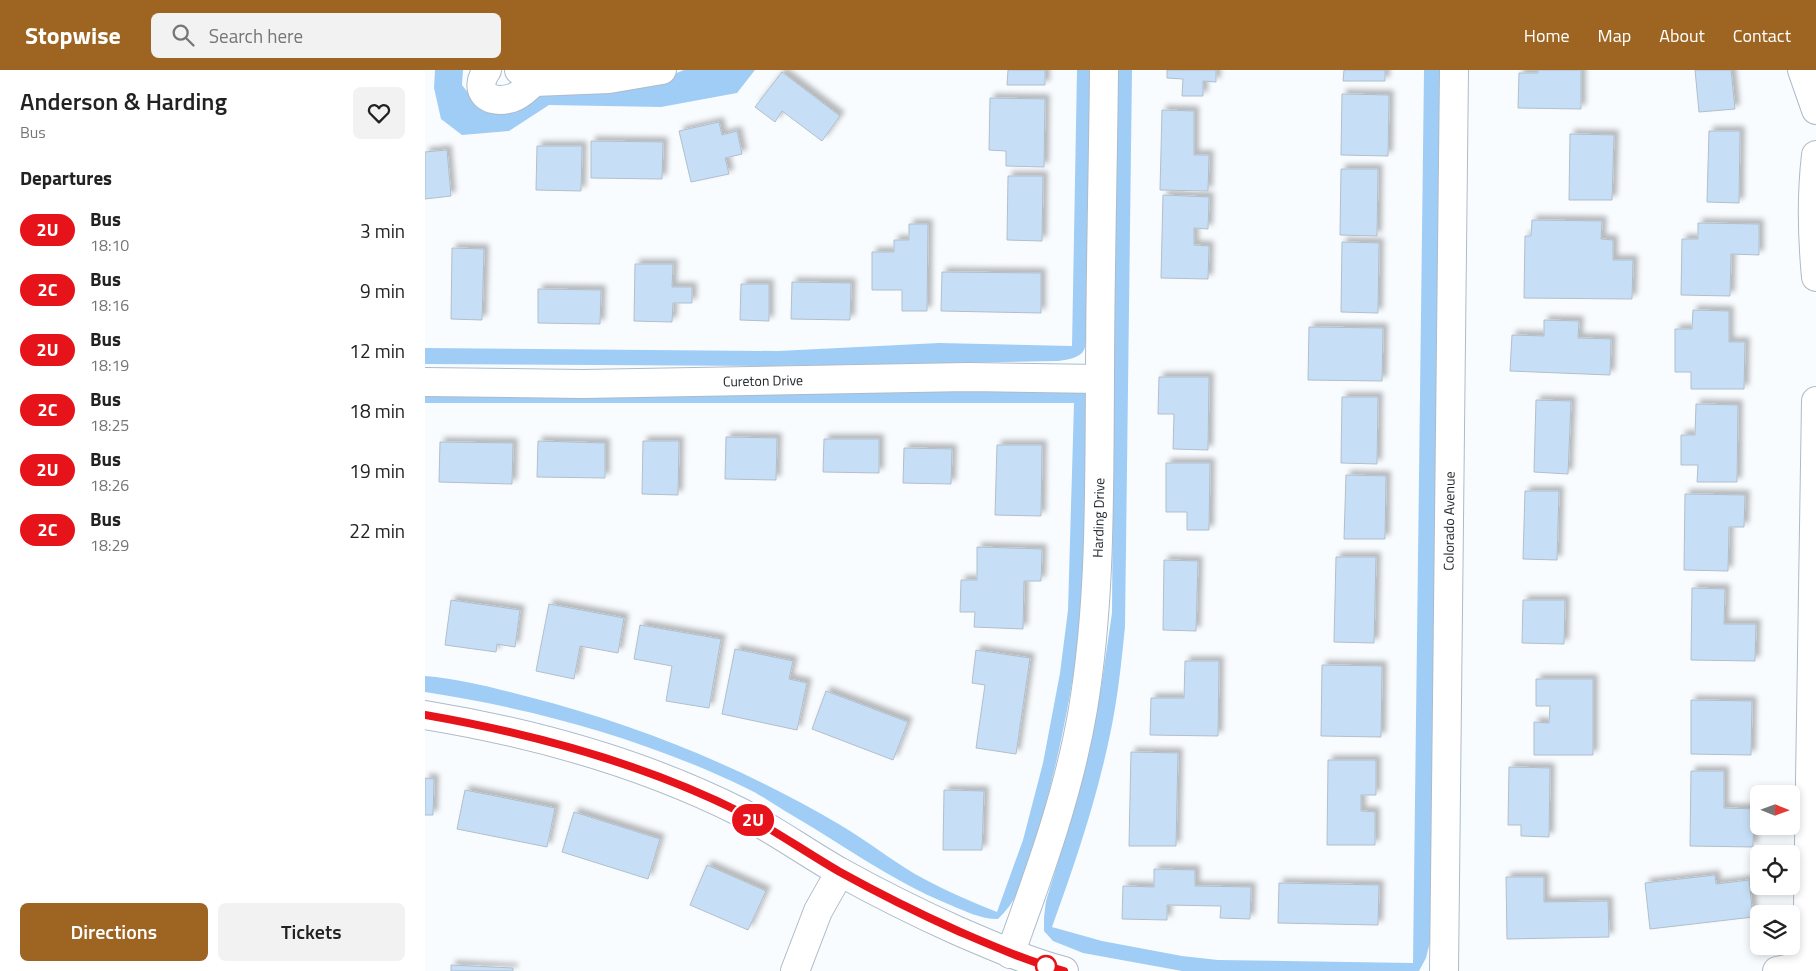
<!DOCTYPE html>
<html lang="en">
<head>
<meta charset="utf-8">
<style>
	body { margin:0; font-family:"Titillium Web",sans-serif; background:#f2f2f2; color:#222; height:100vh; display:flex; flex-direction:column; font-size:19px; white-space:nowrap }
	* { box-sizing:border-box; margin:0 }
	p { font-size:16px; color:#767676 }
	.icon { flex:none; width:28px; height:28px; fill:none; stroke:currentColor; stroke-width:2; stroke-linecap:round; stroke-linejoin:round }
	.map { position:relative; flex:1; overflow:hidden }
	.panel { display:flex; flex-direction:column; background:#fff; width:425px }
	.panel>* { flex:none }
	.badge { padding:0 10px; border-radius:16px; font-size:18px; line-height:32px }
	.needle { width:32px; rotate:91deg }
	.controls { position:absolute; left:1325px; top:715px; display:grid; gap:10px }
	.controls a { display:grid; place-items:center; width:50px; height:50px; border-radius:8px; background:#fff; box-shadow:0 2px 8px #0003; font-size:25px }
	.map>.badge { position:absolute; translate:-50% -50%; box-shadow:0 0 0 2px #fff }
	h2 { padding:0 20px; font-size:19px; line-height:45px }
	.round { display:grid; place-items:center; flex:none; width:52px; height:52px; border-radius:8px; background:#f2f2f2 }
	.headline { display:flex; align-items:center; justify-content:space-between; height:85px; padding:0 20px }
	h1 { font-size:24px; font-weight:600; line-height:38px }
	.cta { display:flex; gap:10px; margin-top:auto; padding:10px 20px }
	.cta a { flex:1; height:58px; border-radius:8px; background:#9d6521; color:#fff; font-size:20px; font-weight:600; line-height:58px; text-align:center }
	.cta a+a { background:#f2f2f2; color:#222 }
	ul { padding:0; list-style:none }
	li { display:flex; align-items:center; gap:15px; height:60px; padding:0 20px }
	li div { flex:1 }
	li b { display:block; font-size:19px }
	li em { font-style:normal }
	li .badge { min-width:55px; font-weight:700; text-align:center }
	header { display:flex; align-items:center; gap:30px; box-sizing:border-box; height:70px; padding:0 25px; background:#9d6521; color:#fff }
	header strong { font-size:24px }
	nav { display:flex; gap:28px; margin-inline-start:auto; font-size:18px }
	.search { width:350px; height:45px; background:#f2f2f2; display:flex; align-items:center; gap:12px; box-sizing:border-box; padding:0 18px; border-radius:8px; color:#767676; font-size:19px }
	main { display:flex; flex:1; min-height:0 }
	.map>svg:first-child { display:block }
	.green { fill:#a0cdf6 }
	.building { fill:#c7dff6; stroke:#b1becb; filter:url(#shadow) }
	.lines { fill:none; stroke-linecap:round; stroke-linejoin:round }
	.minor-casing { stroke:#adbbc8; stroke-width:30 }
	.minor { stroke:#fff; stroke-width:28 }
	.line-casing { stroke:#fff; stroke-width:11 }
	.line { stroke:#e7131a; stroke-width:8 }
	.stop-dot { fill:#fff; stroke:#e7131a; stroke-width:2.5 }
	.labels { text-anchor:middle; stroke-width:4.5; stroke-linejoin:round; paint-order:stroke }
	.street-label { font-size:14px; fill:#20252a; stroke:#fff }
</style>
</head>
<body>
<header>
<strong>Stopwise</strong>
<div class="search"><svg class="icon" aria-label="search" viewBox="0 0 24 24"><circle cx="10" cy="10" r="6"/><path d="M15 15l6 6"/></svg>Search here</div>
<nav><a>Home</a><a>Map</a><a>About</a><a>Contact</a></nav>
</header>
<main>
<section class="panel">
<div class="headline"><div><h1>Anderson &amp; Harding</h1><p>Bus</p></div><a class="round"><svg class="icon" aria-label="heart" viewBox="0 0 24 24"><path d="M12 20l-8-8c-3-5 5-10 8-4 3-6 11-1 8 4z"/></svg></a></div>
<h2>Departures</h2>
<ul>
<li><span class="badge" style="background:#e7131a;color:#fff">2U</span><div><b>Bus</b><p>18:10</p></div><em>3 min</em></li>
<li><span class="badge" style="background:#e7131a;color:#fff">2C</span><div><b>Bus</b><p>18:16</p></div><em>9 min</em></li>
<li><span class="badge" style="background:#e7131a;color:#fff">2U</span><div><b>Bus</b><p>18:19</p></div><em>12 min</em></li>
<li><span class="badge" style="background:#e7131a;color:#fff">2C</span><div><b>Bus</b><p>18:25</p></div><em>18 min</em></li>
<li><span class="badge" style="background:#e7131a;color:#fff">2U</span><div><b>Bus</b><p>18:26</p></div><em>19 min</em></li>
<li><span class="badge" style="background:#e7131a;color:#fff">2C</span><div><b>Bus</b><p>18:29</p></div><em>22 min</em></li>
</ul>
<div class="cta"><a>Directions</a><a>Tickets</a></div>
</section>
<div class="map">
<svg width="1391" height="901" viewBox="0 0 1391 901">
	<defs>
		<filter id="shadow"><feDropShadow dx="4.5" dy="-4.5" stdDeviation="2.5" flood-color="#0004"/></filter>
	</defs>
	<rect width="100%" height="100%" fill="#f9fcff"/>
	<g class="green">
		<path d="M10 0H38L37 15 48 29 114 17 231 11 259 0H330L312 23 236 37 124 35 84 61 37 65 16 49 9 18Z"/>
		<path d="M652 0H666L662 264C661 268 661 276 659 280 655 288 641 290 633 291L347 296 0 294V278L353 281 514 273 647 276Z"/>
		<path d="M691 0H707L700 557C697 586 694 616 689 644 676 717 652 788 627 857L677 871 757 886 793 890 988 893 999 0H1016L1006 868 1001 888 994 901H757L658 883 628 871 619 861V847L621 831 641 766 662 687 676 618 687 543Z"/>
		<path d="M641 315 658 321 662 327 665 347 657 546C648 616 635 684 616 752 606 786 600 824 573 849 555 849 540 841 523 834 465 810 414 772 360 741 347 733 334 724 321 718 220 669 110 639 0 622V606C35 609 70 618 104 627 214 655 319 698 417 756 442 771 465 789 490 804 517 819 544 831 572 842L598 770 618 693 635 603 643 540 649 333H0V320Z"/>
	</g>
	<g class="building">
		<path d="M583 0H620V15H582Z"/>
		<path d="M742 0H791V12L778 11V26H757L758 9 742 8Z"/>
		<path d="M919 0H960V11H918Z"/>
		<path d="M1113 0H1156V39L1093 38 1094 3H1113Z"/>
		<path d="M1270 0H1306L1310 39 1274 42Z"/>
		<path d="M357 2 415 46 397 71 357 41 350 52 330 37Z"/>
		<path d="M917 24 964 25 963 86 916 85Z"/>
		<path d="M565 28 620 29 619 97 581 96V81L564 80Z"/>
		<path d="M737 40 769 41V85H784L783 121 735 120Z"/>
		<path d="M294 52 297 65 312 61 317 84 300 88 304 104 266 112 254 61Z"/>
		<path d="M1284 61H1315L1314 133 1282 132Z"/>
		<path d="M1145 64 1189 65 1187 130H1144Z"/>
		<path d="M166 71 238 72 237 109 166 108Z"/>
		<path d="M112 76H157L156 121 111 120Z"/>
		<path d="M22 80 26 126 0 129V82Z"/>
		<path d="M916 99H953L952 166 915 165Z"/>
		<path d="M583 106H618L617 171 582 170Z"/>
		<path d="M738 125 784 127 783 159 769 158V175L784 176 783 209 736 208Z"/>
		<path d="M1107 150 1177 151 1176 169 1188 170V190H1208L1207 229 1099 228 1100 166H1106Z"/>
		<path d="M1273 153 1334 154V185L1306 184 1305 226 1256 225 1257 169H1273Z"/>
		<path d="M484 154H503L502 241H477V220H447V182H469V170H484Z"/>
		<path d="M917 172 954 173 953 243 916 242Z"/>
		<path d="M27 178 59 179 57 250 26 249Z"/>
		<path d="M210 194H248L247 217H267V233H248L247 252 209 251Z"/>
		<path d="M517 202 616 203V243L516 241Z"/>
		<path d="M367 212 426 213 425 250 366 249Z"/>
		<path d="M316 214H344V251L315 250Z"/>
		<path d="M113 219 176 220 175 254 113 253Z"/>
		<path d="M1268 240 1304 241V272H1320L1319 319H1266V302H1250V259H1267Z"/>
		<path d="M1119 250 1154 251 1153 268 1186 269 1185 305 1085 301 1087 265 1119 266Z"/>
		<path d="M884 257 958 258 957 311 883 310Z"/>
		<path d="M734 307H784L783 380 748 379 749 344H733Z"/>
		<path d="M917 327H953L952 394 916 393Z"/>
		<path d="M1111 330 1146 331 1143 404 1109 402Z"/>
		<path d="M1271 334 1313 335 1312 412H1272L1273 395H1256V365H1270Z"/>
		<path d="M301 367 352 368 351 410 300 409Z"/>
		<path d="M399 369H454V403L398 402Z"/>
		<path d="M113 371 180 373V408L112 407Z"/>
		<path d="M218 371H254L253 425 217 424Z"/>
		<path d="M15 372 88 373 87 414 14 412Z"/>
		<path d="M572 375H617L616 446 570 445Z"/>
		<path d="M479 378 527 379 526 414 478 413Z"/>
		<path d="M741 393H785L784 460H762V442H741Z"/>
		<path d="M921 405 961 406 960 469H919Z"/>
		<path d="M1100 421H1134L1132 490 1098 489Z"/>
		<path d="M1260 424 1320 425 1319 457H1304L1303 501 1259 500Z"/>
		<path d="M552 477 617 479 616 511H599L598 559 549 557 550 542H535L536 510H552Z"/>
		<path d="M911 487H951L949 573 909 572Z"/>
		<path d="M739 490 773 491 771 561 738 560Z"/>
		<path d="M1267 518 1300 519 1299 554H1331L1330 591 1266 590Z"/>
		<path d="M26 530 95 540 90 577 72 574 71 582 20 575Z"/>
		<path d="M1098 530H1140L1139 574 1097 573Z"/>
		<path d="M124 534 199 548 193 583 155 576 149 609 111 601Z"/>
		<path d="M215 555 296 569 284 638 241 631 247 596 209 589Z"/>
		<path d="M310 579 368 591 364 609 382 613 372 660 297 644Z"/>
		<path d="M551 580 605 588 591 684 551 678 560 615 547 613Z"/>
		<path d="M760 591H794L793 666 725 665 726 628H759Z"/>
		<path d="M897 595 957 596 956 667 896 666Z"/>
		<path d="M1111 609H1168V685H1109V652L1124 653 1125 636H1111Z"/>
		<path d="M401 621 483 652 468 690 387 659Z"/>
		<path d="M1266 630 1327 631 1326 685 1266 684Z"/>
		<path d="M706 682 753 683 751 776H704Z"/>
		<path d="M903 690H951V725H936V741L950 742V775H902Z"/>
		<path d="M1084 697 1125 698 1124 767 1096 766V755H1083Z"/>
		<path d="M1266 701H1299V738L1329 739 1328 777 1265 776Z"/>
		<path d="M0 708 9 709 8 745H0Z"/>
		<path d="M40 720 130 738 122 777 32 759Z"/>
		<path d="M519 720 559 721 557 780H518Z"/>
		<path d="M149 742 235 769 223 809 137 782Z"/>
		<path d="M282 795 341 821 323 860 265 835Z"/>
		<path d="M729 799 770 800V816L826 817 825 849 795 848 796 836 742 835V850L697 849 698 816 729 817Z"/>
		<path d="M1290 805 1291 814 1324 810 1328 847 1225 859 1220 813Z"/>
		<path d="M1081 807H1119V832L1183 831 1184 867 1082 869Z"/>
		<path d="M854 813 954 815 953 855 853 853Z"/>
		<path d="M26 895 88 898V901H26Z"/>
	</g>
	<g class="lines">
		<defs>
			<g id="minor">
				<path d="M62 0C47 22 64 35 87 28 96 25 102 18 109 12L94 0"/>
				<path d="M1377 0 1391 40"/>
				<path d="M109 12 184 9 237 0"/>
				<path d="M1391 85C1386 128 1387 165 1391 207"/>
				<path id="s1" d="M0 312 158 314 543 307 675 309"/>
				<path d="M0 645C109 663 218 693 317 743 351 761 382 783 415 802 453 823 493 843 533 861 568 876 602 891 639 901"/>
				<path id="s2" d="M585 884C614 804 644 723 658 639 676 530 674 420 675 311 675 207 678 104 679 0"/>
				<path d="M370 901 393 841 415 802"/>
				<path id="s3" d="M1019 901 1029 0"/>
				<path d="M1352 901 1391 892"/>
				<path d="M1382 901 1391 331"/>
			</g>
		</defs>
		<use href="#minor" class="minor-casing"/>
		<use href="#minor" class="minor"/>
	</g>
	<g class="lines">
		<defs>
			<path id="line" d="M0 645C109 664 218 693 317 743 351 761 382 783 415 802 453 823 493 843 533 861 568 876 602 891 639 901"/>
		</defs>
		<use href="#line" class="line-casing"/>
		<use href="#line" class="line"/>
	</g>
	<circle class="stop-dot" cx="621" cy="896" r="10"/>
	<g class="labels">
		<g class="street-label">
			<text dy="5" stroke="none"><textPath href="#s1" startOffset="338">Cureton Drive</textPath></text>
			<text dy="5" stroke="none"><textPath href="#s2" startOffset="448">Harding Drive</textPath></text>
			<text dy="5" stroke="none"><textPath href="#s3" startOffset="450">Colorado Avenue</textPath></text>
		</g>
	</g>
</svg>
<div class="controls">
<a><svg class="needle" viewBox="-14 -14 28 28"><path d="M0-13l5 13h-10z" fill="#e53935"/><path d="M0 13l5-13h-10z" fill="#767676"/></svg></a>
<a><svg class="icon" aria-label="locate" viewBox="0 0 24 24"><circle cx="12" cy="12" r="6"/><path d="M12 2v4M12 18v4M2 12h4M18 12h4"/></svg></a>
<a><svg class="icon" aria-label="layers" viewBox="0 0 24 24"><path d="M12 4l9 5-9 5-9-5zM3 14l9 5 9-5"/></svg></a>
</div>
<b class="badge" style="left:328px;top:750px;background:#e7131a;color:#fff">2U</b>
</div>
</main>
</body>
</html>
